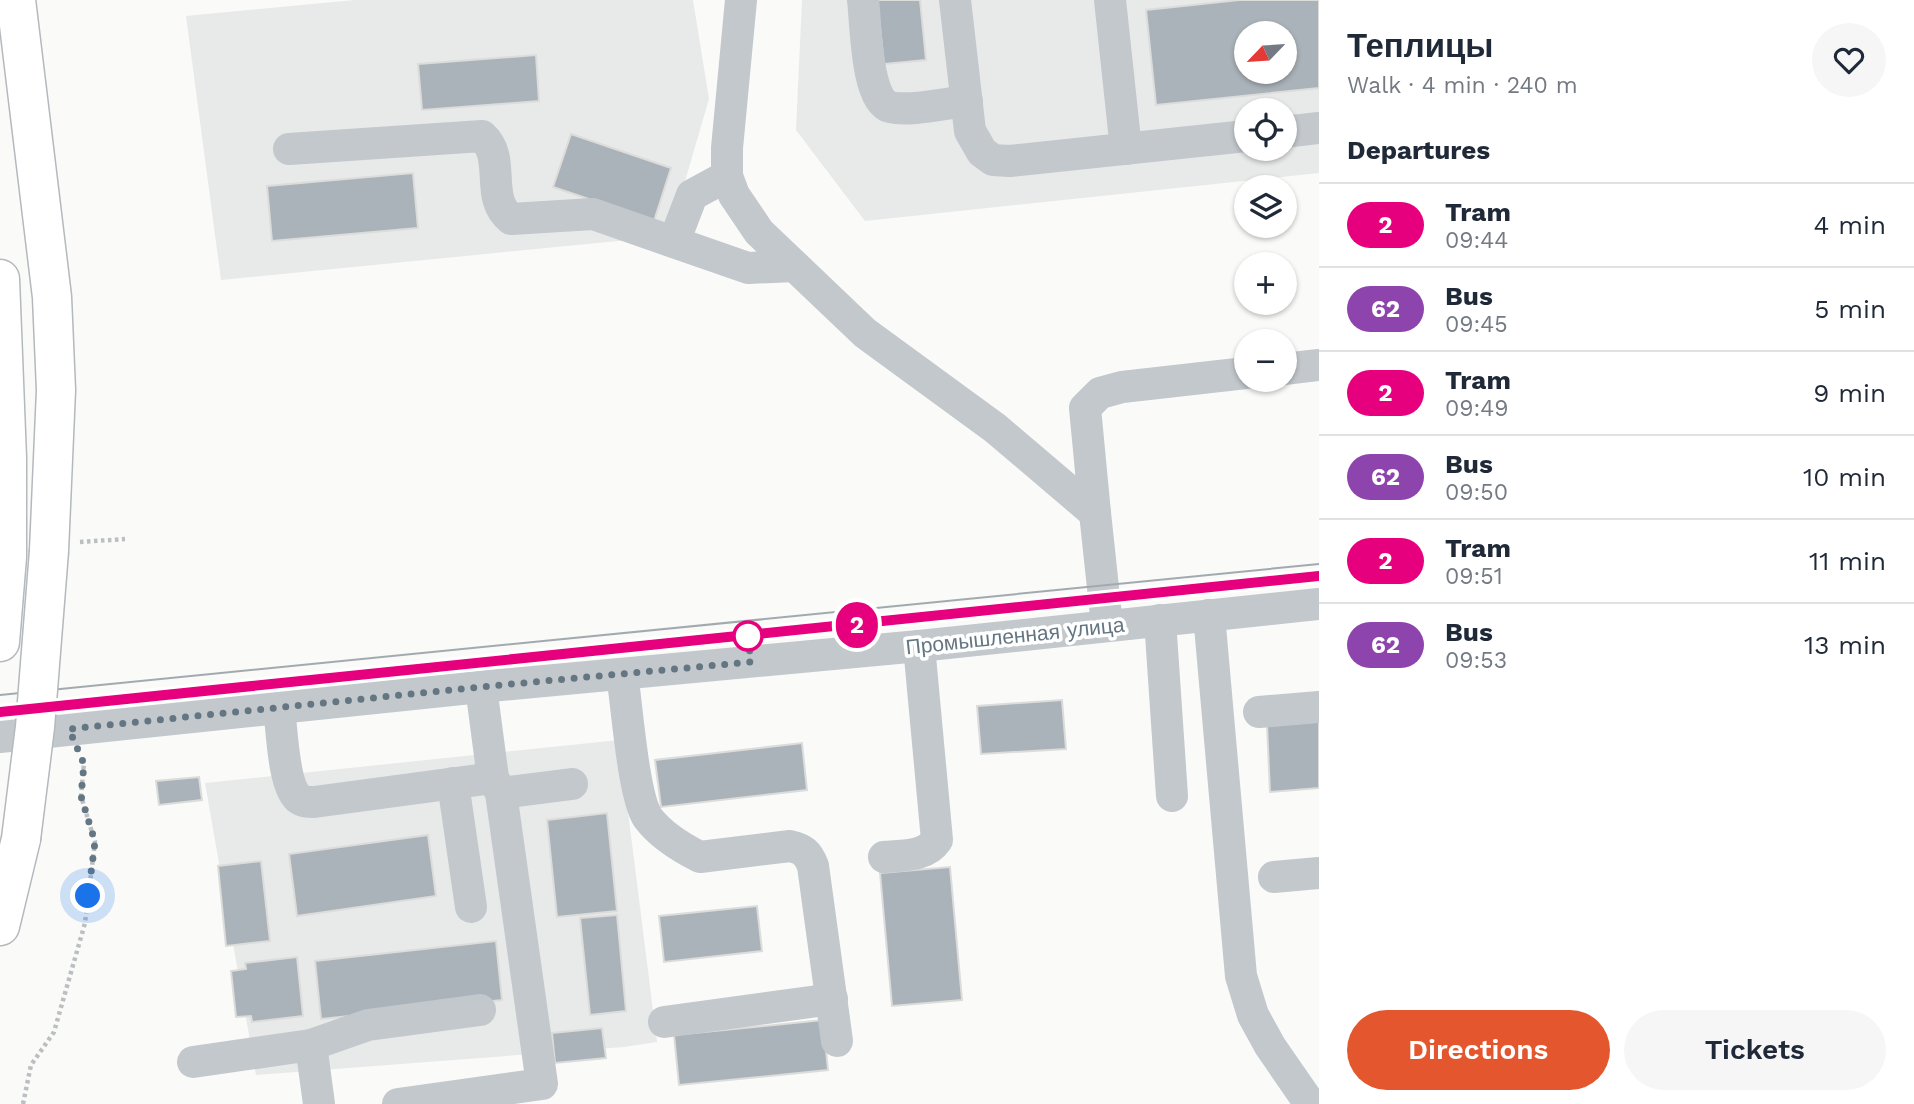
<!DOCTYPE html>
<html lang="en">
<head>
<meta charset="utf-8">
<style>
	body { margin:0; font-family:"Work Sans",sans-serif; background:#f6f6f7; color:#1f2937; height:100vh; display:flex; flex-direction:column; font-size:26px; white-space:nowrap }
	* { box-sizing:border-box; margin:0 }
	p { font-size:23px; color:#747a83 }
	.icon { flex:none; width:38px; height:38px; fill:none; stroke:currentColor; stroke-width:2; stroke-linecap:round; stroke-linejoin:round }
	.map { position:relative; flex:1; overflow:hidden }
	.sheet { display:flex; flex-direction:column; background:#fff; width:595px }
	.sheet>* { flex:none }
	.badge { padding:0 14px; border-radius:23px; font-size:24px; line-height:46px }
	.needle { width:46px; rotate:245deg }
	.controls { position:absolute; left:1234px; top:21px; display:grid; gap:14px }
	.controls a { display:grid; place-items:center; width:63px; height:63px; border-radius:50%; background:#fff; box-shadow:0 2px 5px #0004; font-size:35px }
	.you { position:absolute; width:35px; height:35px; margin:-18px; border:5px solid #fff; border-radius:50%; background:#1a73e8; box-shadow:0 0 0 10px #1a73e833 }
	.map>.badge { position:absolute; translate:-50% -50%; box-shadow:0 0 0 4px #fff }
	h2 { padding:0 28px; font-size:26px; line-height:63px }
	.round { display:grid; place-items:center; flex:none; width:74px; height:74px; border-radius:37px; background:#f6f6f7 }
	.overview { display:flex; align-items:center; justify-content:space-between; height:119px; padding:0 28px }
	h1 { font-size:33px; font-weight:600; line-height:52px }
	.cta { display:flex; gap:14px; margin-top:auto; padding:14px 28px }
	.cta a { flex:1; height:80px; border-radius:42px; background:#e4572e; color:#fff; font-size:28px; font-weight:600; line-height:80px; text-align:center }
	.cta a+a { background:#f6f6f7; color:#1f2937 }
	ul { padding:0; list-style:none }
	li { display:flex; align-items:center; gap:21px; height:84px; padding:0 28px; border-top:2px solid #e0e1e3 }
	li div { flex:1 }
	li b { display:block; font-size:26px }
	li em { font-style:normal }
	li .badge { min-width:77px; font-weight:700; text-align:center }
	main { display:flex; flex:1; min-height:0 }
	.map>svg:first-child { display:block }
	.built { fill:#e8e9e9; fill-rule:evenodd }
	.building { fill:#aab3b9; stroke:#dcdcda; stroke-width:2; fill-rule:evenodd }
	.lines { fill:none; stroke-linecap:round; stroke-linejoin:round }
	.highway-casing { stroke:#b4b9bd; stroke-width:41 }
	.path { stroke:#bbbfc2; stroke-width:4.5; stroke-dasharray:3.5 3.5; stroke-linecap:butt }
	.minor { stroke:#c3c8cc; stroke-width:32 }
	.highway { stroke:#fff; stroke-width:38 }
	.tram { stroke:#a2aab0; stroke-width:2 }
	.highway-bridge-casing { stroke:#b4b9bd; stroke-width:41; stroke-linecap:butt }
	.highway-bridge { stroke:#fff; stroke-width:38 }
	.line-casing { stroke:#fff; stroke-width:16 }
	.line { stroke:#e6007e; stroke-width:10 }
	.walk { stroke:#657683; stroke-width:7; stroke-dasharray:0 12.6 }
	.stop-dot { fill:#fff; stroke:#e6007e; stroke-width:3.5 }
	.labels { text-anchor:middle; stroke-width:7; stroke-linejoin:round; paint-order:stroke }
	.street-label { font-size:21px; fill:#657683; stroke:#fff }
</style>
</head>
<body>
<main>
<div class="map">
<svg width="1319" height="1104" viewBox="0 0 1319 1104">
	<rect width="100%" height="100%" fill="#fafaf8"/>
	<g class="built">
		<path d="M355 0H693L709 99 669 236 221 280 186 16Z"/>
		<path d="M802 0H1319V173L865 221 796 130ZM1246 33H1284V72H1246ZM1246 110H1284V149H1246Z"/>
		<path d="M619 740 657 1042 624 1047 256 1075 205 783Z"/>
	</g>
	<g class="building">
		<path d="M877 0H920L926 60 884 64Z"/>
		<path d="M1239 0H1319V88L1156 105 1146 10ZM1246 33H1284V72H1246Z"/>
		<path d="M536 55 539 101 422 110 418 64Z"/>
		<path d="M571 134 671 168 654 221 553 187Z"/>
		<path d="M413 173 418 228 272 241 267 186Z"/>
		<path d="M1062 700 1066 749 981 754 977 706Z"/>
		<path d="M1319 721V788L1270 792 1267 725Z"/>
		<path d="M802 743 807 790 661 807 655 760Z"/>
		<path d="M199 777 202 800 159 805 156 781Z"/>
		<path d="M607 813 617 911 557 917 547 820Z"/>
		<path d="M428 835 436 896 297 916 289 854Z"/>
		<path d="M261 861 270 941 226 946 218 866Z"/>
		<path d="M950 867 962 1000 892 1006 880 873Z"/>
		<path d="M757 906 762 951 664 962 659 916Z"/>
		<path d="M617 915 626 1011 590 1015 580 918Z"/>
		<path d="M496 941 502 1000 321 1019 315 961Z"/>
		<path d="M297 957 303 1016 252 1022 251 1016 236 1017 231 971 246 969 245 963Z"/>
		<path d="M823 1020 828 1070 679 1085 674 1035Z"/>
		<path d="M602 1028 606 1058 555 1063 552 1033Z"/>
	</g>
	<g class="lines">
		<defs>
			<g id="highway">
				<path d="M16 0 52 297 56 390 49 551"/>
				<path d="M0 279 7 458V557L0 642"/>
				<path d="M0 926 21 839"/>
			</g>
		</defs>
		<use href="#highway" class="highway-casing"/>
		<g class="path">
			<path d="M80 542 125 539"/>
			<path d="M23 1104 31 1065 54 1032 85 923 95 842 81 796 84 763 81 756"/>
		</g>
		<g class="minor">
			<path d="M741 0 727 148V176L734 195 759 232 865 333 995 428 1095 513 1107 625"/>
			<path d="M863 0C866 23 866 101 890 107 909 112 946 103 967 101"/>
			<path d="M955 0 970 131 982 152 993 160 1010 161 1246 136"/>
			<path d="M1110 0 1126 149"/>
			<path d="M1284 132 1319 128"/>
			<path d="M289 149 482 136C507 158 484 198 511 219L593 214 748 268 794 266"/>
			<path d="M674 242 692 195 727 176"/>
			<path d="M1284 369 1319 365"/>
			<path d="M1095 513 1085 408 1100 393 1122 387 1246 373"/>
			<path d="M1209 615 1241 976 1253 1015 1270 1046 1310 1104"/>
			<path d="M1160 620 1172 796"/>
			<path d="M622 674C627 705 633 796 648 818 660 834 682 848 700 857L790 846C803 849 808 853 813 866L837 1041"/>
			<path d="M279 708C282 729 283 784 298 798 303 802 308 802 314 802L493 778"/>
			<path d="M1259 712 1319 707"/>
			<path d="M0 737 490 686 919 646 1319 604"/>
			<path d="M453 783 471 907"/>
			<path d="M501 793 572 784"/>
			<path d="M884 857C904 855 925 857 937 840L919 646"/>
			<path d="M1274 877 1319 873"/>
			<path d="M664 1022 832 999"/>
			<path d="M311 1045 368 1025 480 1010"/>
			<path d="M193 1062 311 1045 319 1104"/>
			<path d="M398 1104 542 1084 501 793 493 778 481 687"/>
		</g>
		<use href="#highway" class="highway"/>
		<g class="tram">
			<path d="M0 695 1319 564"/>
			<path d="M0 712 1319 576"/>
		</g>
		<defs>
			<path id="highway-bridge" d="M21 839 35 727 49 551"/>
		</defs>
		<use href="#highway-bridge" class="highway-bridge-casing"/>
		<use href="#highway-bridge" class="highway-bridge"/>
	</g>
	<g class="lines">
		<defs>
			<path id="line" d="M0 712 1319 576"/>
		</defs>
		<use href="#line" class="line-casing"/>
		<use href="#line" class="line"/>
		<path class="walk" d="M88 896 95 842 81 796 84 764 69 729 490 686 751 662 748 636"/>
	</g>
	<circle class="stop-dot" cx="748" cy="636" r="14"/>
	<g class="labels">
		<g class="street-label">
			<text transform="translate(1015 636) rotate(-6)" y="7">Промышленная улица</text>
		</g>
	</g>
</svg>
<div class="controls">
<a><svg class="needle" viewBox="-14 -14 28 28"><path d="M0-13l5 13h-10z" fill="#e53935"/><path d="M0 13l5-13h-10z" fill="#747a83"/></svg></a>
<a><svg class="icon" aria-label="locate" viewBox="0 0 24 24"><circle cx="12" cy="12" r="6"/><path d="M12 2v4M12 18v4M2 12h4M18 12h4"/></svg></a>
<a><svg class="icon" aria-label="layers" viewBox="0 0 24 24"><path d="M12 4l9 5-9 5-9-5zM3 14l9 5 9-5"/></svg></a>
<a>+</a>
<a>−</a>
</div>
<div class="you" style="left:88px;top:896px"></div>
<b class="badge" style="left:857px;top:625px;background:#e6007e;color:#fff">2</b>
</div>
<section class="sheet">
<div class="overview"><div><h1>Теплицы</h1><p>Walk · 4 min · 240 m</p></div><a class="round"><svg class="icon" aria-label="heart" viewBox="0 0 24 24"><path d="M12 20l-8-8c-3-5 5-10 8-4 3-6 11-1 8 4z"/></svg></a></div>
<h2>Departures</h2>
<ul>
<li><span class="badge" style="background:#e6007e;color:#fff">2</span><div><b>Tram</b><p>09:44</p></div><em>4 min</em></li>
<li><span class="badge" style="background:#8e44ad;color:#fff">62</span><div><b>Bus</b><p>09:45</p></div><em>5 min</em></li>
<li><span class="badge" style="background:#e6007e;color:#fff">2</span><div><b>Tram</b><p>09:49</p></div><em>9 min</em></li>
<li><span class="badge" style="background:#8e44ad;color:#fff">62</span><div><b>Bus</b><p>09:50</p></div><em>10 min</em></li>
<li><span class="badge" style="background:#e6007e;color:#fff">2</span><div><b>Tram</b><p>09:51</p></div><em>11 min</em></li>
<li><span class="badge" style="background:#8e44ad;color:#fff">62</span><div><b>Bus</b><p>09:53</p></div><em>13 min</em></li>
</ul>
<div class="cta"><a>Directions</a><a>Tickets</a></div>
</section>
</main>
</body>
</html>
